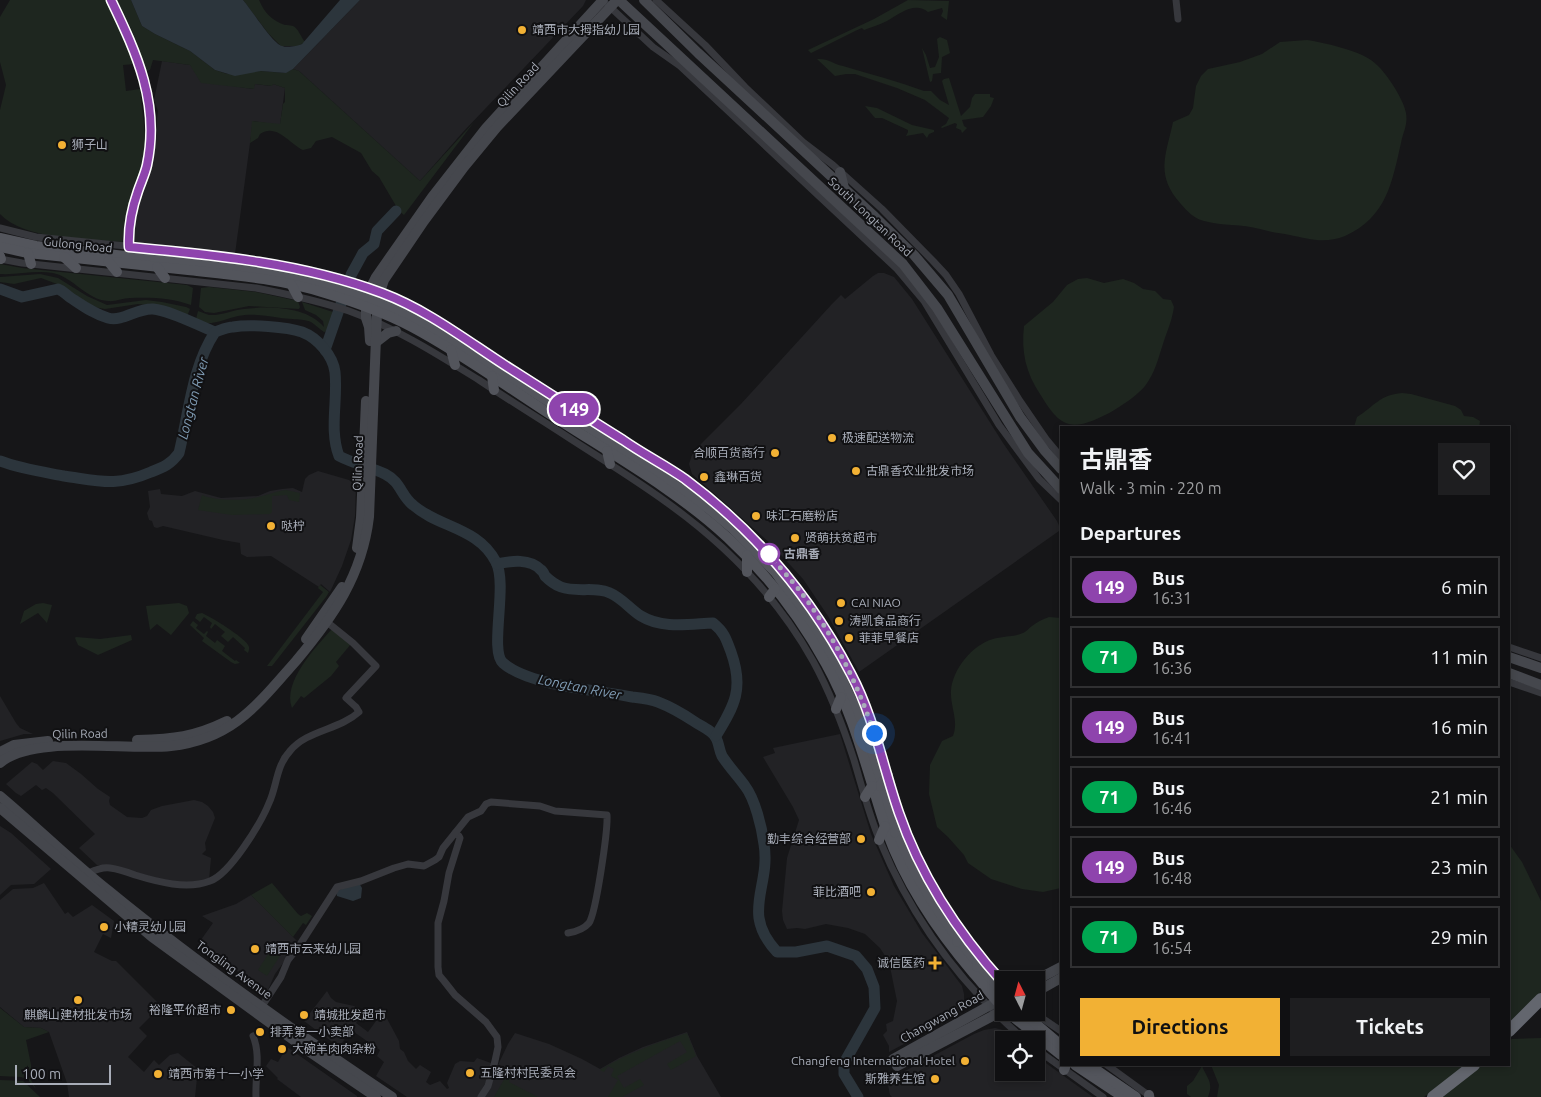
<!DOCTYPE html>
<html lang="en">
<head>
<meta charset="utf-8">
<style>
	body { margin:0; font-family:Ubuntu,"Noto Sans SC",sans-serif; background:#1e1e20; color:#f1f3f6; height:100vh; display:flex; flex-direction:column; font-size:19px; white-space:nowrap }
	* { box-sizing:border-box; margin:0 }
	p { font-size:16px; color:#9c9d9f }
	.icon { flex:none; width:28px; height:28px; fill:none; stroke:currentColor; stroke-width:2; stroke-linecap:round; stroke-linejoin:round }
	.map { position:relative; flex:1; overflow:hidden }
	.details { position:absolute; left:1060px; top:426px; width:450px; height:640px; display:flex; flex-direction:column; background:#101012; border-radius:0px; box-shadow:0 2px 8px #0003,0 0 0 1px #303032 }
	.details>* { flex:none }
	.badge { padding:0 10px; border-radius:16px; font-size:18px; line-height:32px }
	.needle { width:32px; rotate:354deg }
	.fabs { position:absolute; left:995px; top:971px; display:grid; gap:10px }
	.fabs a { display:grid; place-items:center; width:50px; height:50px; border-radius:0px; background:#101012; box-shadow:0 2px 8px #0003,0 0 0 1px #303032; font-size:25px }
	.scale { position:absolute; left:15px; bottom:12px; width:96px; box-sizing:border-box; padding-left:5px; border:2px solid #a8adb8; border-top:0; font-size:14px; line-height:18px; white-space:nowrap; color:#a8adb8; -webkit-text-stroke:4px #111113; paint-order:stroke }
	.you { position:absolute; width:25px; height:25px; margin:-12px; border:4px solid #fff; border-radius:50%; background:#1a73e8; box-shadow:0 0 0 8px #1a73e833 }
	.map>.badge { position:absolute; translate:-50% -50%; box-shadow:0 0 0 2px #fff }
	h2 { padding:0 20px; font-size:19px; line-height:45px }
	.round { display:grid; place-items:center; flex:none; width:52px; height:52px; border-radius:0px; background:#1e1e20 }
	.overview { display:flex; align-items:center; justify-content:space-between; height:85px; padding:0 20px }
	h1 { font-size:24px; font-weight:700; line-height:38px }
	.button { display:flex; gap:10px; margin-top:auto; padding:10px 20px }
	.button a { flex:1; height:58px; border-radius:0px; background:#f2b134; color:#111; font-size:20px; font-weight:700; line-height:58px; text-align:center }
	.button a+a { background:#1e1e20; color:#f1f3f6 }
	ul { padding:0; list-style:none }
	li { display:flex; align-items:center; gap:15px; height:62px; margin:0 10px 8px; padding:0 10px; border:2px solid #303032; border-radius:0px }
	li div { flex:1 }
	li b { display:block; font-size:19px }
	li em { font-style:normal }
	li .badge { min-width:55px; font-weight:700; text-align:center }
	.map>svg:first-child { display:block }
	.built { fill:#222225 }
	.green { fill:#1e261f }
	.water { fill:#2c353c }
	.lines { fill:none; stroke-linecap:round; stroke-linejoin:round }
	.river { stroke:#2c353c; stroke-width:11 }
	.street { stroke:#37383d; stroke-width:7 }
	.secondary { stroke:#45474d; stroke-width:10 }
	.primary { stroke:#53555c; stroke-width:10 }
	.highway { stroke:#63666e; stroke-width:12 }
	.line-casing { stroke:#fff; stroke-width:11 }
	.line { stroke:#8e44ad; stroke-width:8 }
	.walk { stroke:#a8adb8; stroke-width:5; stroke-dasharray:0 9 }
	.poi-dot { fill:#f2b134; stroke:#111113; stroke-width:2 }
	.stop-dot { fill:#fff; stroke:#8e44ad; stroke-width:2.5 }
	.labels { text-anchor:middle; stroke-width:4; stroke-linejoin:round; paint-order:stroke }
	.poi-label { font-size:12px; fill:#a8adb8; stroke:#111113; text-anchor:start }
	.street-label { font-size:12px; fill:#a8adb8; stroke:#111113 }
	.stop-label { font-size:12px; font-weight:bold; fill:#a8adb8; stroke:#111113; text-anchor:start }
	.water-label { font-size:14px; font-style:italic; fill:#7f9bb3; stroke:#111113 }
</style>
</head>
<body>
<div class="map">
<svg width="1541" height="1097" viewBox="0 0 1541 1097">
	<rect width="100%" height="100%" fill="#161618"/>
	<g class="built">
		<path d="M360 0H586L583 6 463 132 420 181 299 71 293 69Z"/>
		<path d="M162 61 190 65 233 86 253 89 255 84 271 86 273 84 285 88 280 125 253 121 235 254 133 243 134 223 138 204 150 175 158 111 154 100Z"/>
		<path d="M878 273H884L894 277 912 299 1003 443 1057 521 1060 528 1059 531 859 672 828 616 803 579 771 544 692 474 689 464 692 455 701 444 740 405 832 304 841 295 845 299 873 276Z"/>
		<path d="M318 471 349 480 356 486 355 516 351 540 342 566 330 592 321 584 319 587 271 556 247 557 241 554 240 543 223 540 163 526 157 528 154 527 152 521 149 520 147 513 150 507 148 491 160 489 161 494 182 496 195 491 221 498 258 496 270 491 282 489 293 488 302 492 305 479 309 475Z"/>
		<path d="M0 696 16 723 20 728 33 734H24L0 741Z"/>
		<path d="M840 734 871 834 894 886 922 933 962 986 964 994V1003L961 1011 956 1016 889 1052V1046L883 1035 887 1031 886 1024 893 1021 897 1001 889 962 880 948 865 934 848 928 826 924 805 929 797 928 787 929 783 920 782 911 787 858 799 820 793 807 763 757 775 753 773 748Z"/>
		<path d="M53 761 66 763 81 774 98 789 110 797 109 801 110 805 127 817 142 818 147 816 151 810 162 806 194 800 202 802 208 806 213 812 215 818 205 843 206 850 202 854 211 858 209 880 195 883 171 882 112 866 97 865 79 848 95 834 53 793 46 788 42 790 36 785 21 796 16 793 6 784 32 762 37 764 43 770Z"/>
		<path d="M0 826 11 833 51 869 34 884 11 885 0 895Z"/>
		<path d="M44 883 65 914 68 912 73 917 92 905 114 921 111 938 103 934 94 952 112 961H116L166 1011 151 1016 139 1028 147 1036 128 1057 144 1072 154 1060 159 1065 170 1055 178 1053 198 1069 195 1097H69L67 1083 49 1032 41 1028 24 1027 0 1007V900L13 889 33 888Z"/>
		<path d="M251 895 297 941V944L275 974 268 990 266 991 198 944 213 923 202 916 236 904Z"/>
		<path d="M327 991 331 998 336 1002 354 1006 363 1013 356 1023 368 1032 379 1017 384 1013 399 1041 400 1049 404 1052 408 1061 416 1069 420 1065 431 1072 426 1082 430 1085 440 1081 447 1089 449 1088 447 1083 455 1064 460 1061 474 1062 477 1058 491 1063 486 1082 478 1097H407L376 1076 384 1062 377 1056 380 1050 351 1030 339 1047 304 1021Z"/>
		<path d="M995 1028 1003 1030 1016 1040H1004V1072H1036V1056L1093 1097H892L890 1095 888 1085 890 1079 974 1034 984 1030Z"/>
		<path d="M687 1032 697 1056 721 1097H485L490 1088 498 1065 508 1044 515 1033 549 1044 582 1059 600 1069 619 1058 643 1047Z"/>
		<path d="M287 1047 357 1096V1097H301L277 1079 278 1078 266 1066 271 1059 278 1062Z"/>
	</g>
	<g class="green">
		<path d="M10 0H108L134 60V64L123 65 126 91 140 89 145 134V161L129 204 122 242C88 239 24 240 0 214V110L6 85 0 62V17Z"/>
		<path d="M117 0H131L142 26 155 34 190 51 215 70 227 74 261 71 285 73 293 69 299 71 420 181 474 122 404 215 399 211 379 177 372 171 361 153 332 137 316 141 311 148 303 150C289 144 277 123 260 134L258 138 250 143 252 121 280 124 283 104 285 102V88L273 84 272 86 255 84 254 89 201 83 190 65 153 60 150 70 146 71 133 33Z"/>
		<path d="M243 0H259C264 12 272 21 285 25 287 25 290 25 293 26 298 28 301 37 305 42L298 46H281L268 33Z"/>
		<path d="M908 0 949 1 947 20 941 16 943 11 942 8 928 12C915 1 899 14 887 21 879 25 871 27 864 30L862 28 855 31 811 53 808 50 874 19Z"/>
		<path d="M940 37 947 40 950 53 942 57 941 73 933 74 932 81 930 82 922 48 926 55 930 68 935 67 939 57 937 39Z"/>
		<path d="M1307 40C1325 43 1364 51 1377 65 1387 74 1404 100 1406 113 1408 125 1403 132 1401 143 1392 182 1387 217 1345 236 1325 244 1309 239 1290 235 1279 233 1270 232 1260 229 1242 224 1222 226 1204 221 1193 218 1188 212 1180 203 1155 174 1166 155 1173 122L1189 115 1193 108 1196 86 1201 76 1208 69 1240 62 1262 54 1280 42Z"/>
		<path d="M817 59C828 58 833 64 843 66 870 74 897 81 924 91H931L940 100 949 105 942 81 944 79 949 78 961 116 970 107 972 98 975 94H990V97L994 98 991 106 983 117 962 120 964 126 967 128 962 133 961 130 956 128 957 124 955 123 942 128 941 127 946 124 949 118 925 100 897 88 855 74H846L835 76Z"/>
		<path d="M865 106 877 108 912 125 934 130V132L929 134 927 138 923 133 906 136 908 132V130L882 118H875Z"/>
		<path d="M0 264 22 268 187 285 193 288 191 305C172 298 151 297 130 298 123 298 115 302 108 301 87 300 73 277 53 273 35 270 18 275 0 274Z"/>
		<path d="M40 274 58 278 87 296 107 305 146 300 162 302 186 307 190 309 187 316H183L174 310 160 306 138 304 105 309 94 307 70 292 65 287 41 278 14 284 0 282V277Z"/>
		<path d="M1087 278 1104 283 1123 279 1134 283 1143 289 1155 291 1163 299 1171 300 1174 307C1172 321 1167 331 1163 344 1158 359 1155 373 1145 386 1134 400 1088 430 1069 424 1056 421 1047 405 1040 394 1026 373 1021 352 1024 326L1053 302 1067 285 1078 279Z"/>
		<path d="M209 287 256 292 298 301 300 307 299 309 249 306 214 313 205 312 199 307 201 288Z"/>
		<path d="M302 302 333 312 328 331 324 332C319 329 316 325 311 322 304 319 299 320 292 319 274 318 257 312 238 316 224 319 211 327 197 321L196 319 198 311C202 312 205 314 209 315 220 316 233 310 244 309 269 306 306 306 324 327L323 321 316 315 305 310Z"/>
		<path d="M1402 393 1411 394 1455 406 1461 410 1464 416 1473 417 1480 421 1479 428 1354 427 1357 417C1375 406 1379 395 1402 393Z"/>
		<path d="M286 490 300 493 299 502 289 500 287 495 272 496V512L270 514 232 515 198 510 202 495C216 501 243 501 258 497 268 495 276 491 286 490Z"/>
		<path d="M320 585 329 592 326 597 272 666H267L323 592 318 588Z"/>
		<path d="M43 603 52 605 47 623 38 613 20 624 24 611 36 604Z"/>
		<path d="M179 603 187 606 189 613 171 635 157 624 150 630 146 606Z"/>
		<path d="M202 613C211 617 244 637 248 645 250 648 249 650 248 653L244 650 245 648 233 637 228 642 221 636 225 632 215 624 211 629 210 627 212 623 204 617 200 622 195 618 197 614Z"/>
		<path d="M1049 617 1061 618V888L1043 892 1022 889 991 879 968 863 964 855 948 837 937 827 929 794 930 765 942 741 953 736C959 720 950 707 951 690 953 669 972 645 993 639 1002 636 1014 637 1023 633 1026 632 1029 628 1032 626 1037 622 1043 619 1049 617Z"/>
		<path d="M193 621 198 625 196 628 204 634 207 631 208 632 206 636 215 643 217 640 225 646 222 651 235 661 236 660 240 663 235 664 231 662 202 641 204 638 190 625Z"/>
		<path d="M332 629 351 644 336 662 339 666 331 676 304 698 301 696 292 708C282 682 316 647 332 629Z"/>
		<path d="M131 635 132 640 98 655 78 645 75 638 76 637 100 639Z"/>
		<path d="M1509 844 1522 862 1541 901V992L1509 1023Z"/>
		<path d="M272 883 298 914 301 916 307 913 312 916 306 925 303 923 293 937 251 895Z"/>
		<path d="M272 948 282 953 267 976 258 970Z"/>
		<path d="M0 1008 24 1027 41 1028 49 1032 26 1040 31 1065V1080L36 1089 27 1079 21 1077 0 1076Z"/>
		<path d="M687 1033 696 1056 671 1070 667 1064 687 1052 680 1041 617 1076 624 1088 640 1079 644 1085 622 1097H608L618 1080 611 1076 614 1069 608 1066 604 1072 600 1070C627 1053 656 1043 687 1033Z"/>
		<path d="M1541 1038V1097H1441L1480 1065H1509V1041L1512 1039Z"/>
		<path d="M1211 1065H1466L1424 1097H1217L1219 1085Z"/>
		<path d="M1202 1066C1207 1078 1214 1083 1208 1097H1191L1187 1094V1086L1193 1081Z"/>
		<path d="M506 1076H512L509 1082 538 1097H494Z"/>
		<path d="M0 1080 23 1081 40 1097H0Z"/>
	</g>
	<g class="water">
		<path d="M131 0H243C251 9 273 44 282 46 287 48 298 46 302 44L340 0H360L293 69 286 73 261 71 235 76 215 70 190 51 155 34 142 26Z"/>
		<path d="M359 883 362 888 361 898 353 901 337 896 336 891Z"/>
	</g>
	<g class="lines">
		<g class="river">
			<path d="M0 289 22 297 58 289C64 291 66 295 71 298 83 306 94 314 108 318 123 322 137 308 153 309 172 311 197 325 215 332"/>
			<path d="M325 350 351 275 363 253 374 244 377 231 396 211"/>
			<path d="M0 461C21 469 43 472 64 476 100 481 116 487 151 472 164 467 171 464 179 453 189 412 192 367 215 332 221 330 227 327 233 327 250 324 287 327 302 332 318 338 333 356 335 372 338 400 329 430 339 456 354 464 371 467 385 474 401 482 401 496 413 505 439 528 478 527 496 562 508 585 489 651 503 663 529 686 598 690 632 697 640 698 650 699 658 702 671 707 683 714 695 722 701 726 713 731 716 738 719 743 719 750 722 756 729 767 738 776 745 786 755 799 762 828 764 844 771 888 740 912 777 952H796L827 946 856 956 867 969 874 987 875 1008 844 1063V1074L858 1097"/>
			<path d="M497 564C511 561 530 558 541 570 543 571 544 574 545 576 549 580 556 585 561 587 577 593 595 586 610 593 622 598 631 610 641 616 662 629 689 624 713 623 724 632 726 638 731 652 744 688 735 705 716 736"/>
		</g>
		<g class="street">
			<path d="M111 0C137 54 159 104 147 165 145 174 141 182 138 190 132 208 128 228 129 247"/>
			<path d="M656 0 705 45 745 87 803 142 833 165 882 209 933 261 946 275 959 294 991 355 1020 401 1046 439 1061 457"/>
			<path d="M1176 0 1178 19"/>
			<path d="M608 5 653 47 680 66 897 269 924 301 999 425 1039 479 1061 500"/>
			<path d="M0 228 36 237 176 251 265 262 303 270 338 279 380 292 417 310 455 332 689 482 735 522 768 554 786 573 817 616 852 676 873 729 898 810 924 872 952 919 1004 984"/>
			<path d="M0 259 22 263 256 288C287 294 319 301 349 311 396 328 437 354 479 380 506 398 533 415 560 432 598 457 637 480 673 507 729 548 779 600 813 661 830 692 843 726 854 760 862 787 869 815 880 841 912 919 961 985 1025 1040"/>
			<path d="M1509 647 1541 658"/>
			<path d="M1509 682 1541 693"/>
			<path d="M455 833 459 836 460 838 449 873 444 901 438 923V967L439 975 444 981 455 995 486 1022 497 1037 498 1047 495 1061 488 1086 481 1097"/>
			<path d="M88 873C95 870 102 867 110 868 118 869 127 872 135 875 158 882 187 890 210 881 230 874 261 823 269 803 277 786 276 766 290 751 307 730 339 730 359 712L356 707 346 698 376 666 353 643 327 622"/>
			<path d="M262 1006 281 977 288 960 299 946 337 887 361 881 394 868 408 864 424 866 435 860 439 857 443 848 468 817 481 811 486 804 491 802 540 806 555 811 607 815C608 830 596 913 589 923 584 929 574 932 568 933"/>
			<path d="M1033 1012 1061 1031"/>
			<path d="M253 1036C261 1055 255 1077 256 1097"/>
			<path d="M1036 1049 1103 1097"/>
			<path d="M1107 1065 1151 1097"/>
		</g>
		<g class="secondary">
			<path d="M619 0 903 264 937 308 1028 453 1061 489"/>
			<path d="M644 0 698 53 875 217 914 255 948 295 1020 417 1045 451 1061 469"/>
			<path d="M840 172 844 188"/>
			<path d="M370 341 369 327 366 318V297L376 277 432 197 486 128 603 0"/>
			<path d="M375 343 388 333 396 331"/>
			<path d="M357 548 361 518 366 401"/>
			<path d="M306 639 342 587"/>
			<path d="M1509 657 1541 668"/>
			<path d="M1509 673 1541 685"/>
			<path d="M137 740C174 739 194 737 227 721"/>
			<path d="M0 752 14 745 48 741"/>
			<path d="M0 763C33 734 127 751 171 746 233 739 258 704 296 661 333 617 362 576 369 517L377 312 380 292 384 280 424 221 464 167 497 127 617 0"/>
			<path d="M0 796C37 827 71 861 109 891 199 965 295 1032 392 1097"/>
			<path d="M0 808 152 937 310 1052 376 1097"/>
			<path d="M1036 980 1061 967"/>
			<path d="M1036 992 1061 978"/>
			<path d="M893 1059 1003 998"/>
			<path d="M897 1066 1004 1010"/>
		</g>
		<g class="primary">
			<path d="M0 238 36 246 277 273 358 295 391 307 417 320 462 346 644 463 709 509 733 529 776 573 809 619 834 662 852 701 864 729 891 820 909 864 943 923 970 959 998 991 1004 996"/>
			<path d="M0 247 28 253C81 259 134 264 188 270 234 275 281 279 325 293 355 302 385 313 412 327 457 351 499 381 542 409 604 450 673 487 728 538 767 574 800 617 826 664 855 716 868 776 887 832 906 885 938 932 974 974 984 985 993 998 1004 1009"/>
			<path d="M28 253 31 264"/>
			<path d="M0 256 1 259"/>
			<path d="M64 257 76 268"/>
			<path d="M108 261 117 272"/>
			<path d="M157 267 165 278"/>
			<path d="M291 284 298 297"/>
			<path d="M451 350 455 365"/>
			<path d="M492 376 494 390"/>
			<path d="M607 451 610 464"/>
			<path d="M747 555V572"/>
			<path d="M769 597 775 589"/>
			<path d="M836 709 841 697"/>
			<path d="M880 786 888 775"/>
			<path d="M865 797 872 786"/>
			<path d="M895 833 901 819"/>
			<path d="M879 840 885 826"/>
			<path d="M957 942 960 930"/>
			<path d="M977 967 979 954"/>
			<path d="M1007 1012 1061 1055"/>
			<path d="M1022 1012 1061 1045"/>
			<path d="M1075 1065 1123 1097"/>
			<path d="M1089 1065 1136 1097"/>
			<path d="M1064 1070 1066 1065"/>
			<path d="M1149 1095V1097"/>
		</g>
		<g class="highway">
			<path d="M1509 1031 1541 999"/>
			<path d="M1433 1097 1474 1065"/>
		</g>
	</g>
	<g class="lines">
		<defs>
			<path id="line" d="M111 0C137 54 160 104 147 165 145 174 141 182 138 191 132 208 128 228 129 247 214 255 302 263 382 293 430 311 471 344 514 371 550 394 586 417 623 440 643 454 665 465 685 479 755 531 811 597 851 674 874 717 883 767 899 813 921 877 959 934 1004 984"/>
		</defs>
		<use href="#line" class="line-casing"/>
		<use href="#line" class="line"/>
		<path class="walk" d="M769 554C777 565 791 579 800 591 833 634 857 682 874 733"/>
	</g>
	<g class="poi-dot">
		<circle cx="522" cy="30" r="5"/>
		<circle cx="62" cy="145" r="5"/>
		<circle cx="832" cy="438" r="5"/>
		<circle cx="775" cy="453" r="5"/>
		<circle cx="856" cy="471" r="5"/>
		<circle cx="704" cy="477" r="5"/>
		<circle cx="756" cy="516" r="5"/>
		<circle cx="271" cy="526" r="5"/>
		<circle cx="795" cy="538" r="5"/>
		<circle cx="841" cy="603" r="5"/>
		<circle cx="839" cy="621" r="5"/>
		<circle cx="849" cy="638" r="5"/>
		<circle cx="861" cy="839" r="5"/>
		<circle cx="871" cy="892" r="5"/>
		<circle cx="104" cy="927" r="5"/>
		<circle cx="255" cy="949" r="5"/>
		<path d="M932.5 955.5h5v5h5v5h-5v5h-5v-5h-5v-5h5z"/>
		<circle cx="78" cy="1000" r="5"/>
		<circle cx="231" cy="1010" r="5"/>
		<circle cx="304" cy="1015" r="5"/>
		<circle cx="260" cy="1032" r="5"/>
		<circle cx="282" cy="1049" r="5"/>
		<circle cx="965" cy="1061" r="5"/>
		<circle cx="470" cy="1073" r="5"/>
		<circle cx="158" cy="1074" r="5"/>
		<circle cx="935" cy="1079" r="5"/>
	</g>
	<circle class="stop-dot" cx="769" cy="554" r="10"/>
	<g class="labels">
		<g class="poi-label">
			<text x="532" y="34">靖西市大拇指幼儿园</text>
			<text x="72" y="149">狮子山</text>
			<text x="842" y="442">极速配送物流</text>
			<text x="765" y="457" text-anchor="end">合顺百货商行</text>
			<text x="866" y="475">古鼎香农业批发市场</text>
			<text x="714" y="481">鑫琳百货</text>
			<text x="766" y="520">味汇石磨粉店</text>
			<text x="281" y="530">哒柠</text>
			<text x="805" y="542">贤萌扶贫超市</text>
			<text x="851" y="607">CAI NIAO</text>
			<text x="849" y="625">涛凯食品商行</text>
			<text x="859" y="642">菲菲早餐店</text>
			<text x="851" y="843" text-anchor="end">勤丰综合经营部</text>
			<text x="861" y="896" text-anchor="end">菲比酒吧</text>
			<text x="114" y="931">小精灵幼儿园</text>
			<text x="265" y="953">靖西市云来幼儿园</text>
			<text x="925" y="967" text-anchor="end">诚信医药</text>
			<text x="221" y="1014" text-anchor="end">裕隆平价超市</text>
			<text x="78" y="1019" text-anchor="middle">麒麟山建材批发市场</text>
			<text x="314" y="1019">靖城批发超市</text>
			<text x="270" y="1036">排弄第一小卖部</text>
			<text x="292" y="1053">大碗羊肉肉杂粉</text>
			<text x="955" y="1065" text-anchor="end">Changfeng International Hotel</text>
			<text x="480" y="1077">五隆村村民委员会</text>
			<text x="168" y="1078">靖西市第十一小学</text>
			<text x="925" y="1083" text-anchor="end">斯雅养生馆</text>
		</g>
		<g class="street-label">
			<text transform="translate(518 85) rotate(-47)" y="4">Qilin Road</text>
			<text transform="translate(870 217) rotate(43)" y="4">South Longtan Road</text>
			<text transform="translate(78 245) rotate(6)" y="4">Gulong Road</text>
			<text transform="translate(358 463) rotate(-88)" y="4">Qilin Road</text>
			<text transform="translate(80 734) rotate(-1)" y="4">Qilin Road</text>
			<text transform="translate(234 970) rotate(36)" y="4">Tongling Avenue</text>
			<text transform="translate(942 1017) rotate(-29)" y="4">Changwang Road</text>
		</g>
		<g class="stop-label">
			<text x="784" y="558">古鼎香</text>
		</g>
		<g class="water-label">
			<text transform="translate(193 398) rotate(-75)" y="5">Longtan River</text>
			<text transform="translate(580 687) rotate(11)" y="5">Longtan River</text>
		</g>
	</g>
</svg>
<div class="fabs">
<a><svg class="needle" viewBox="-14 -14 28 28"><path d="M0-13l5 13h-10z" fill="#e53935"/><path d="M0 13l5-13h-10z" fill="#9c9d9f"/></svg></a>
<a><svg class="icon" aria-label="locate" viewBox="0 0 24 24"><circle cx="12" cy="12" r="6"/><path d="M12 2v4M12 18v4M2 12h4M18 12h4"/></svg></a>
</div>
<div class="scale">100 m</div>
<div class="you" style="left:874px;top:733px"></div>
<b class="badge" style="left:574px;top:409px;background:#8e44ad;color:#fff">149</b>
<section class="details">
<div class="overview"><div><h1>古鼎香</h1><p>Walk · 3 min · 220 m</p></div><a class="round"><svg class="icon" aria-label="heart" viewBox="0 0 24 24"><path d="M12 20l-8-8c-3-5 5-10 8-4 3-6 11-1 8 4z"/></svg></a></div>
<h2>Departures</h2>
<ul>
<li><span class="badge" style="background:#8e44ad;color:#fff">149</span><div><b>Bus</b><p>16:31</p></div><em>6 min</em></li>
<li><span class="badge" style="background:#00a651;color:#fff">71</span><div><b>Bus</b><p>16:36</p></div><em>11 min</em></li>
<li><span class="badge" style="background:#8e44ad;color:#fff">149</span><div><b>Bus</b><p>16:41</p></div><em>16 min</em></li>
<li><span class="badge" style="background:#00a651;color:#fff">71</span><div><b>Bus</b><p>16:46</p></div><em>21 min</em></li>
<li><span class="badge" style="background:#8e44ad;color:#fff">149</span><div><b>Bus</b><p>16:48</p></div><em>23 min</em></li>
<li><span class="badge" style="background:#00a651;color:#fff">71</span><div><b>Bus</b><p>16:54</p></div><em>29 min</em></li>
</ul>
<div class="button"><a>Directions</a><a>Tickets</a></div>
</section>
</div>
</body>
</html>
